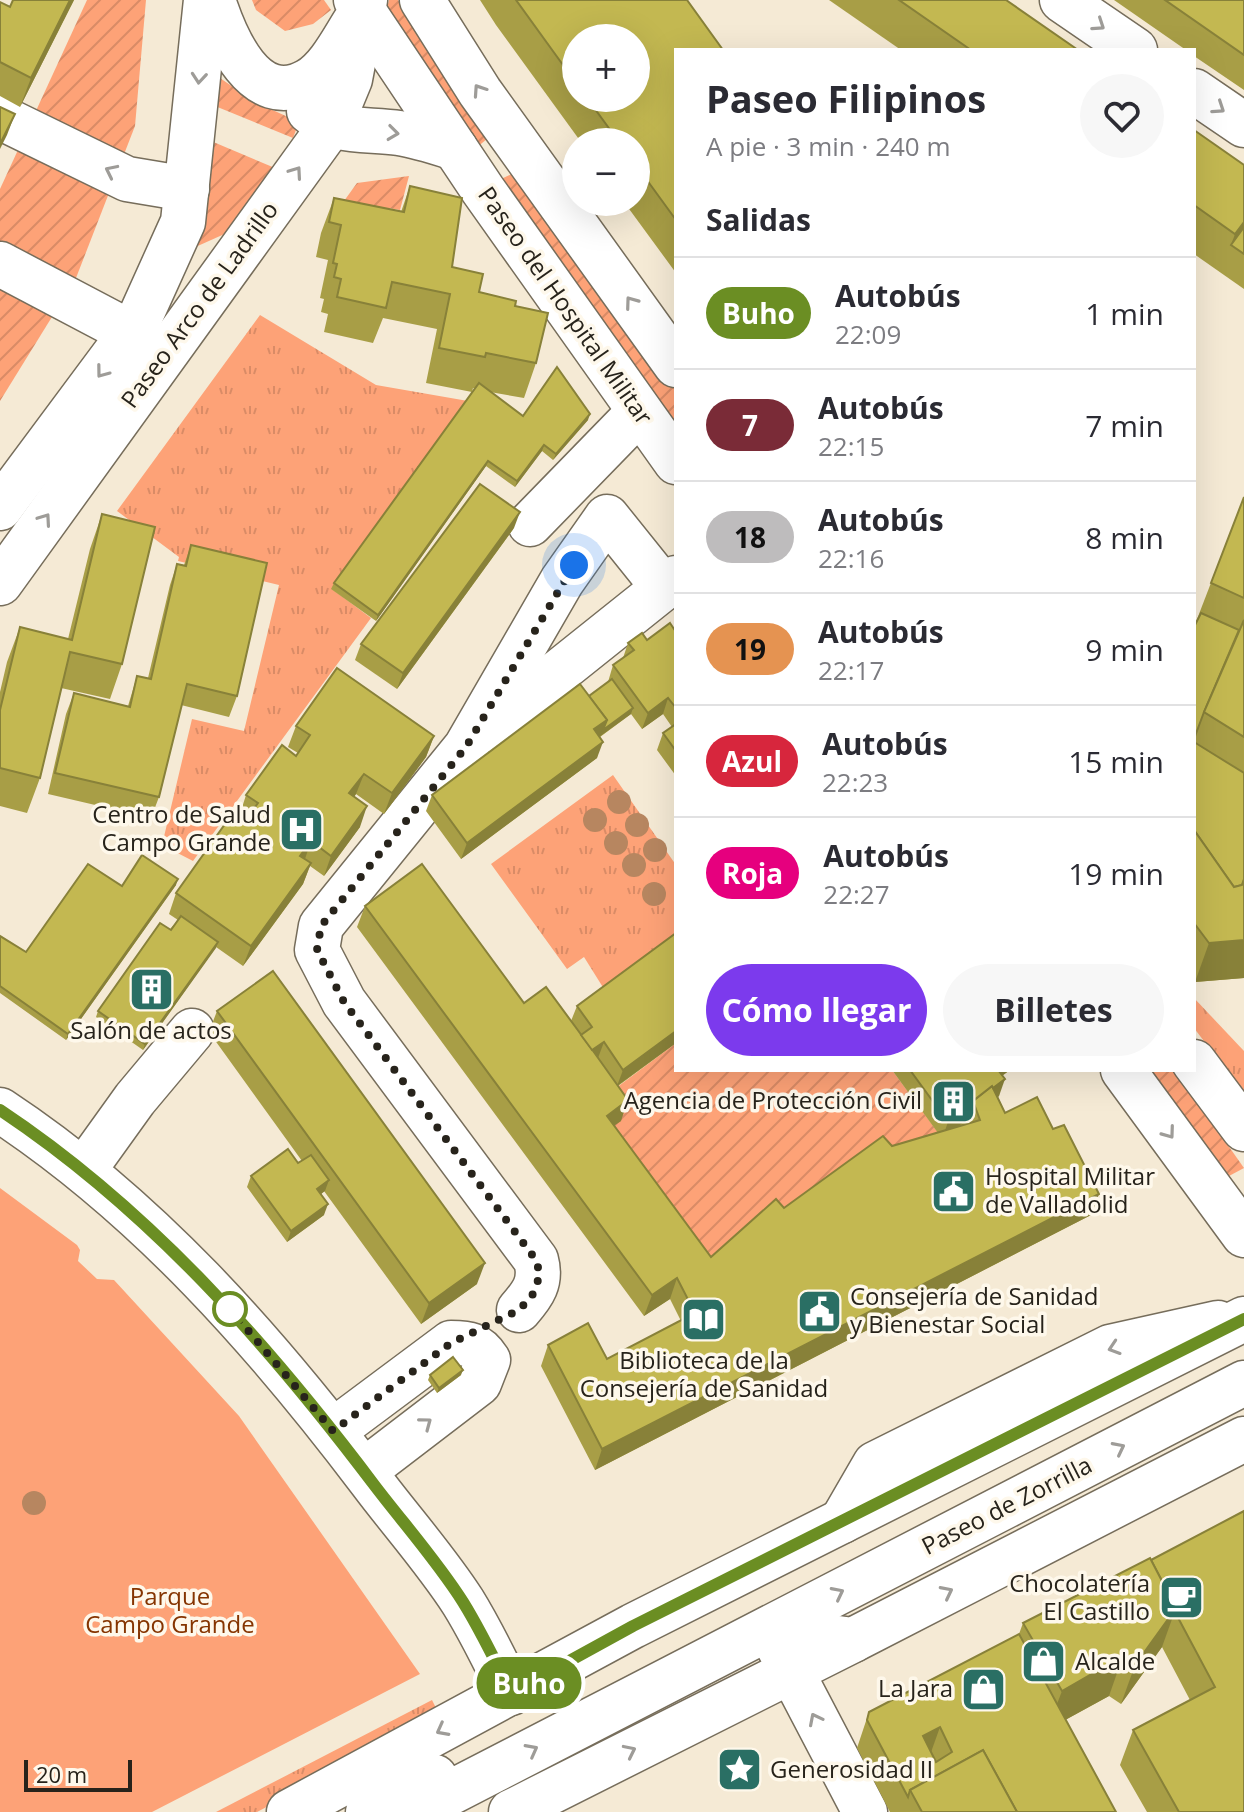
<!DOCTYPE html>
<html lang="es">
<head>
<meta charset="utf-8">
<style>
	body { margin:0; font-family:"Open Sans",sans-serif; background:#f7f7f7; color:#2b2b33; height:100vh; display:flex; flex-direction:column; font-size:30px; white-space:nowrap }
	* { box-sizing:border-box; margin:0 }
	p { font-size:26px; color:#7c7c81 }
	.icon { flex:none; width:44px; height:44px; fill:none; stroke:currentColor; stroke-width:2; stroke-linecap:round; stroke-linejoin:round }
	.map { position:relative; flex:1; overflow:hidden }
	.details { position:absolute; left:674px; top:48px; width:522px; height:1024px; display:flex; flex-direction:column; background:#fff; border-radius:0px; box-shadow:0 8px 32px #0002 }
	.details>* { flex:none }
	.badge { padding:0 16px; border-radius:26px; font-size:28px; line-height:52px }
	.buttons { position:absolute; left:562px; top:24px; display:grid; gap:16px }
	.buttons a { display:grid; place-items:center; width:88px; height:88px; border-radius:50%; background:#fff; box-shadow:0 8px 32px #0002; font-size:40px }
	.scale { position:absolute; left:24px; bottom:20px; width:108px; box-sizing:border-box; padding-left:8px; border:4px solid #27231b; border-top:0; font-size:22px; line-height:28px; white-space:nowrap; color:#27231b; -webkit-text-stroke:6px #fef8eb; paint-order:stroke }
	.you { position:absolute; width:40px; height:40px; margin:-20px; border:6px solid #fff; border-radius:50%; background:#1a73e8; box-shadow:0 0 0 12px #1a73e833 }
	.map>.badge { position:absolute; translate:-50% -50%; box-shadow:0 0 0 4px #fff }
	h2 { padding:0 32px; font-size:30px; line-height:72px }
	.round { display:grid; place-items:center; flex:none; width:84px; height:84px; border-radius:42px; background:#f7f7f7 }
	.summary { display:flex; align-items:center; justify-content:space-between; height:136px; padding:0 32px }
	h1 { font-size:38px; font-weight:700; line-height:60px }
	.cta { display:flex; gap:16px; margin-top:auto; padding:16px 32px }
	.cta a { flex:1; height:92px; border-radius:48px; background:#7c3aed; color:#fff; font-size:32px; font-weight:700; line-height:92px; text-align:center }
	.cta a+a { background:#f7f7f7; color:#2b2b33 }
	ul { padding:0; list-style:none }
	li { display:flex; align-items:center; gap:24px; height:112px; padding:0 32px; border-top:2px solid #e1e1e2 }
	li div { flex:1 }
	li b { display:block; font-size:30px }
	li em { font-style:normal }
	li .badge { min-width:88px; font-weight:700; text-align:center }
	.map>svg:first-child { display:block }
	.grass { fill:url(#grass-tufts) }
	.park { fill:#fda277 }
	.garden { fill:url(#garden-furrows) }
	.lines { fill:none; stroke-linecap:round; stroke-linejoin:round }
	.minor-casing { stroke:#766d5b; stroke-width:47 }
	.major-casing { stroke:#766d5b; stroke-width:47 }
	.minor { stroke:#fff; stroke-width:44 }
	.major { stroke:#fff; stroke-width:44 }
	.tree { fill:#b78660 }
	.wall { fill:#a89e46; fill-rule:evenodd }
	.shaded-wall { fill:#888139 }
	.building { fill:#c3b851; stroke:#888139; stroke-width:2; fill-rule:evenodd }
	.oneway { stroke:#9e9c98 }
	.line-casing { stroke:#fff; stroke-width:18 }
	.line { stroke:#6b8e23; stroke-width:12 }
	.walk { stroke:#27231b; stroke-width:8; stroke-dasharray:0 14.4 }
	.stop-dot { fill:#fff; stroke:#6b8e23; stroke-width:4 }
	.labels { text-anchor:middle; stroke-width:7; stroke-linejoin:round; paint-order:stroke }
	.street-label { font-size:24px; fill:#27231b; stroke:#fef8eb }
	.poi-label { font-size:24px; fill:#27231b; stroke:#fef8eb; text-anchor:end }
	.park-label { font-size:24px; fill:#853400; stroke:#fef8eb }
</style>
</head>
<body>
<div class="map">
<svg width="1244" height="1812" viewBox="0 0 1244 1812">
	<defs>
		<pattern id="grass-tufts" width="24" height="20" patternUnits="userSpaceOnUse" patternTransform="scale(2)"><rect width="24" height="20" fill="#fda277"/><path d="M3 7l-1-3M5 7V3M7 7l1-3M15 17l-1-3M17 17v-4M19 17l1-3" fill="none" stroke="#d98b66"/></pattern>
		<pattern id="garden-furrows" width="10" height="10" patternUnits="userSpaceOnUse" patternTransform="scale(2)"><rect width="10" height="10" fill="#fda277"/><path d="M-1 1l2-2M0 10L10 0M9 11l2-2" fill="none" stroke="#d98b66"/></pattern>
	</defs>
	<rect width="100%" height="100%" fill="#f5ead5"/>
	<g class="grass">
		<path d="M260 315 376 385 468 401 332 589 371 618 193 861 162 845 192 719 244 731 279 585 178 561 179 557 117 511Z"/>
		<path d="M613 775 676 865V934L604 989 584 957 567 969 491 864Z"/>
		<path d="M1194 998 1244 1051V1094L1194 1028Z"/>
		<path d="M432 1700 440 1716 257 1812H216Z"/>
	</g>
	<path class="park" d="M0 1188 77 1245 80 1250 78 1261 97 1279 114 1280 239 1416 420 1674 152 1812H0Z"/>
	<g class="garden">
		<path d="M87 0H146L135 126 76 278 0 401V189Z"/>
		<path d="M252 0H324L331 10 313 24 285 31 256 10Z"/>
		<path d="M389 0H398L493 134 476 148 384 22Z"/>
		<path d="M217 76 255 102 299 122 293 138 215 106Z"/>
		<path d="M211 141 275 168 229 232 191 249Z"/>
		<path d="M516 172 676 387V424L497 181Z"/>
		<path d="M409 176 400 210 388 208 387 211 344 201 357 183Z"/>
		<path d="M676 1043V1070H892L942 1138 965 1122 972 1141 703 1278 599 1136 604 1097Z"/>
		<path d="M1151 1070H1175L1244 1168 1229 1176Z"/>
	</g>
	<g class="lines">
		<defs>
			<g id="minor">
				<path d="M213 0C225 37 254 111 308 81 328 70 342 42 354 23"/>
				<path d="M1062 0 1135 50"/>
				<path d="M1194 91 1244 125"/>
				<path d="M309 111C335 135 367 128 399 133 418 136 436 142 455 148"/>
				<path d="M0 117 127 179 187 189"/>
				<path d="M0 264 131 333"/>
				<path d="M0 508 137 324 183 222 206 0"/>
				<path d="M530 524 639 412"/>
				<path d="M0 583 331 125 350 79 365 0"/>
				<path d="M487 729 676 578"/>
				<path d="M0 1110C147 1207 265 1341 371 1481 401 1521 436 1560 463 1602 481 1631 496 1662 511 1693"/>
				<path d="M84 1170 135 1099 192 1031"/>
				<path d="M519 1310C533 1294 542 1282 536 1260L344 1002 317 950 321 926 466 747 562 581 607 517 664 588"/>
				<path d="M333 1431 451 1343C468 1343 478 1344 488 1360L479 1383 364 1471"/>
				<path d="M842 1521 875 1464 1110 1347 1218 1323"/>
				<path d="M769 1629 853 1640 1244 1439"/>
				<path d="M777 1644 865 1812"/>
				<path d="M511 1812 853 1640"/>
			</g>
			<g id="major">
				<path d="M356 0 483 190 676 462"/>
				<path d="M422 0 480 92 676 365"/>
				<path d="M1194 1062 1244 1129"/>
				<path d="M1123 1070 1244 1235"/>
				<path d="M289 1812 633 1626 1244 1319"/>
				<path d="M368 1812 435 1777"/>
				<path d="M413 1812 1244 1383"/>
			</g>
		</defs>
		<use href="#minor" class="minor-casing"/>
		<use href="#major" class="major-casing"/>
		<use href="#minor" class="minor"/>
		<use href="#major" class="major"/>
	</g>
	<g class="tree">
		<circle cx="619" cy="802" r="12"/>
		<circle cx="595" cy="820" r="12"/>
		<circle cx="637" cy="825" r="12"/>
		<circle cx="616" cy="843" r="12"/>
		<circle cx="655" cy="850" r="12"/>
		<circle cx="634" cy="865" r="12"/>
		<circle cx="654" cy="894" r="12"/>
		<circle cx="34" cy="1503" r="12"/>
	</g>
	<g class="wall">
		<path d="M74 0 20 107 0 96V2L10 7Z"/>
		<path d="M480 0H687L676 50V273L624 202H636V142H581L496 25ZM576 38 636 98H576Z"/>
		<path d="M829 0H1006L1078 50H901Z"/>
		<path d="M1114 0H1244V90L1194 56V50H1186Z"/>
		<path d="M1194 130 1244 165V289L1194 254Z"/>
		<path d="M410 186 452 267 479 292 515 306 536 363 524 398 490 392 523 416 588 420 553 460 542 451 515 487 486 466 376 621 331 589 334 583 475 389 473 388 472 392 426 383 437 329 383 318 373 343 324 332 328 314 321 312 324 299 320 298 328 260 316 257 321 233 334 198 401 212Z"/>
		<path d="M1244 497V978L1195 982 1194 627Z"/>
		<path d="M102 514 122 664 110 699 61 688 40 778 27 813 0 806V692L7 662 20 627 68 639 90 549Z"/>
		<path d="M514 528 397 689 355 660 361 644Z"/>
		<path d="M191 545 237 696 229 717 181 705 159 797 151 818 48 794 66 714 74 693 128 706 137 676 148 678 170 585 177 564 184 565Z"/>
		<path d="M676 632V776L657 750 663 733 672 727 663 714 642 729 631 714 600 737 597 758 461 859 426 811 432 795 589 696 608 682 613 665 623 658 628 643 647 640Z"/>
		<path d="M296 726 434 736 426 757 384 814 356 794 354 797 360 827 324 876 310 866 303 884 243 966 216 947 143 1050 96 1017 98 1011 178 920 169 914 176 893 240 814 246 795 298 753 288 747Z"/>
		<path d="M176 885 66 1040 0 993V936L26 952 122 886Z"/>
		<path d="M365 906 524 1003 571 1021 577 1006 676 933V1043L618 1086 621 1121 614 1125 711 1257 784 1208 892 1146 938 1133 892 1070H1010L1002 1076 999 1096 998 1097 1005 1113 1091 1215 595 1470 541 1366 548 1345 607 1359 681 1321 670 1299 644 1316 357 927Z"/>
		<path d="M217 1011 477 1284 421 1324 324 1191 321 1194 324 1215 287 1242 247 1187 251 1176 298 1163 302 1161 209 1032Z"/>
		<path d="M430 1375H461L437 1393 428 1380Z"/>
		<path d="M1244 1511V1812H1147L1120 1765 1133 1730 1190 1700 1162 1647 1121 1704 1109 1696 1065 1720 1116 1812H890L857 1748 869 1712 1019 1634 1023 1623 1151 1560Z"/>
	</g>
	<g class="shaded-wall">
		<path d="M70 0H74L20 107 31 78Z"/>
		<path d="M15 114 7 135 0 149V144Z"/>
		<path d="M1244 222V240L1231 245 1235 234Z"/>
		<path d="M590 414 588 420 553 460 556 454Z"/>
		<path d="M544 445 542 451 515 487 517 481Z"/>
		<path d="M488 461 486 466 376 621 378 615Z"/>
		<path d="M520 512 514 528 397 689 403 673Z"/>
		<path d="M668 698 663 714 642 729 648 713Z"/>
		<path d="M633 708 631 714 588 745 594 729 607 720Z"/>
		<path d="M434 736 426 757 384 814 392 793Z"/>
		<path d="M603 742 597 758 461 859 467 843Z"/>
		<path d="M364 774 356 794 342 814 349 793Z"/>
		<path d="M367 806 360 827 324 876 331 856Z"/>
		<path d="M311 841 304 862 300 856Z"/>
		<path d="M311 863 303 884 243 966 251 946Z"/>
		<path d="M178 879 176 885 66 1040 68 1034Z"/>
		<path d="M1244 940V978L1195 982 1209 943Z"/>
		<path d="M218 942 216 948 143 1050 145 1044Z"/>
		<path d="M676 1031V1043L617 1086 623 1070Z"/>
		<path d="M604 1042 598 1058 589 1052Z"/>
		<path d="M996 1070H1010L990 1084Z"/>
		<path d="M1005 1079 999 1096 977 1112 973 1103Z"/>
		<path d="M628 1100 621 1121 599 1136 607 1116Z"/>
		<path d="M971 1105 965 1121 942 1139 948 1122Z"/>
		<path d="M329 1180 325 1191 313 1200 317 1189Z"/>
		<path d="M1099 1194 1091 1215 595 1470 602 1449Z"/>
		<path d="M328 1204 324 1215 287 1242 291 1231Z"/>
		<path d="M485 1263 477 1284 421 1324 429 1303Z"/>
		<path d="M677 1278 670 1299 644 1316 652 1295Z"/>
		<path d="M463 1370 461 1375 437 1393 439 1388Z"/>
		<path d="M1176 1608 1162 1647 1121 1704 1135 1665Z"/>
		<path d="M1123 1656 1109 1696 1047 1730 1062 1691Z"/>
		<path d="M940 1727 930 1755 923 1736Z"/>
	</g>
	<g class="building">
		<path d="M13 0H70L31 78 0 62V2L10 7Z"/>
		<path d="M516 0H687L723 50H676V220L636 165V142H619L587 98H636V38H576V83Z"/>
		<path d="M899 0H1006L1078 50H971Z"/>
		<path d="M1165 0H1244V55Z"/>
		<path d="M0 107 15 114 0 144Z"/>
		<path d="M1194 130 1244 165V222L1235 234 1194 205Z"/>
		<path d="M410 186 462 198 452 267 483 274 479 292 516 301 515 306 548 313 536 363 486 353 485 357 439 348 450 294 392 282 386 308 337 297 341 279 334 277 337 264 333 263 341 225 329 222 334 198 404 212Z"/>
		<path d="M1244 227V254L1231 245Z"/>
		<path d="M557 367 590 414 556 454 544 445 517 481 488 461 378 615 334 583 479 383 523 416Z"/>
		<path d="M480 484 520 512 403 673 361 644Z"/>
		<path d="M1244 497V598L1211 583Z"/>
		<path d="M102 514 155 527 122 664 70 652 40 778 0 768V710L20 627 72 640Z"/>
		<path d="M191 545 267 563 237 696 187 684 159 797 55 773 74 693 130 707 137 676 151 679 177 564 186 566Z"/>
		<path d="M1201 613 1239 630 1204 712 1194 739V627Z"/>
		<path d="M1244 620V737L1204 712Z"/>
		<path d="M670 623 676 632V708L668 698 648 713 613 665 634 650 628 643 642 633 647 640Z"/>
		<path d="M337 668 434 736 392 793 364 774 349 793 367 806 331 856 311 841 300 856 311 863 251 946 176 893 235 810 246 819 258 803 246 795 282 745 296 756 310 735 296 726Z"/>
		<path d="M612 679 633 708 603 730 607 720 589 696Z"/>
		<path d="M580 684 607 720 594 729 603 742 467 843 432 795Z"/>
		<path d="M676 724V751L663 733Z"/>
		<path d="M1194 742 1244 773V879L1242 885 1234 887 1194 830Z"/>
		<path d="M1194 830 1234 887 1242 885 1244 880V940L1209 943 1194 923Z"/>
		<path d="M142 855 178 879 68 1034 0 986V936L26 952 88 864 122 886Z"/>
		<path d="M422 864 524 1003 546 987 591 1048 628 1100 607 1116 711 1257 776 1199 784 1208 883 1136 892 1146 980 1120 973 1101 992 1086 1005 1113 1037 1097 1053 1129 1064 1125 1099 1194 602 1449 548 1345 588 1323 607 1359 695 1313 677 1278 652 1295 365 906Z"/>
		<path d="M181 916 218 942 145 1044 98 1011 160 923 171 930Z"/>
		<path d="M676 933V1031L623 1070 604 1042 592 1050 581 1035 592 1027 577 1006Z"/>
		<path d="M273 971 485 1263 429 1303 217 1011Z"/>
		<path d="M910 1070H998L1005 1079 993 1088 992 1086 973 1101 971 1105 948 1122Z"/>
		<path d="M288 1149 298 1163 311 1155 329 1180 317 1189 328 1204 291 1231 251 1176Z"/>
		<path d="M453 1357 463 1370 439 1388 430 1375Z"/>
		<path d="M1244 1511V1812H1179L1133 1730 1215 1687 1175 1612 1176 1608 1151 1560Z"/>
		<path d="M1150 1558 1176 1608 1135 1665 1123 1656 1062 1691 1023 1623Z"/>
		<path d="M1019 1634 1116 1812H1017L983 1750 910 1790 908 1797 867 1720 869 1712ZM940 1727 952 1752 936 1762 923 1736Z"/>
		<path d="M983 1750 1017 1812H922L910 1790Z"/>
	</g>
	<defs><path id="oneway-chevron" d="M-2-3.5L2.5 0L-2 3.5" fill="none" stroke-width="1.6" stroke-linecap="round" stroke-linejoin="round" transform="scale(2)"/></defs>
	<g class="oneway">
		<use href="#oneway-chevron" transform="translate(1099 25) rotate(34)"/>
		<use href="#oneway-chevron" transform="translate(199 78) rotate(95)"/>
		<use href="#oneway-chevron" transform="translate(479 90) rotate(-124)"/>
		<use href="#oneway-chevron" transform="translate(1219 108) rotate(34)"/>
		<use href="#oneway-chevron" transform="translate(393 133) rotate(7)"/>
		<use href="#oneway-chevron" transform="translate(111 171) rotate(-154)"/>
		<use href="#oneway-chevron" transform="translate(296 172) rotate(-55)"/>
		<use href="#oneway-chevron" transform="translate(631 302) rotate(-126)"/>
		<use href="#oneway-chevron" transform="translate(102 372) rotate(127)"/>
		<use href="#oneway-chevron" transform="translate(45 519) rotate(-55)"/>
		<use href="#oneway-chevron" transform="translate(1169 1133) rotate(54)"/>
		<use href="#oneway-chevron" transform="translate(1114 1348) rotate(162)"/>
		<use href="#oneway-chevron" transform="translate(426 1423) rotate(-37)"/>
		<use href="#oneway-chevron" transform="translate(1119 1448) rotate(-27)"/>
		<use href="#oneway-chevron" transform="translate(947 1592) rotate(-27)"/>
		<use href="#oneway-chevron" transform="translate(838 1593) rotate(-27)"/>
		<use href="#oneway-chevron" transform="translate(815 1719) rotate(-117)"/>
		<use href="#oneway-chevron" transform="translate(442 1730) rotate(152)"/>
		<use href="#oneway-chevron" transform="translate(532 1750) rotate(-28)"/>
		<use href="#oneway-chevron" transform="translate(630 1751) rotate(-26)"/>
	</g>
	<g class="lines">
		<defs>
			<path id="line" d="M0 1110C149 1209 268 1344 375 1486 404 1524 437 1561 463 1602 481 1631 496 1662 511 1693L633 1626 1244 1319"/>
		</defs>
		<use href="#line" class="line-casing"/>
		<use href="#line" class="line"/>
		<path class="walk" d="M230 1309 333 1431 451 1343 519 1310 532 1296 540 1275 536 1260 344 1002 317 950 321 926 466 747 574 565"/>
	</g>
	<defs>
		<symbol id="hospital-square" viewBox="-11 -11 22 22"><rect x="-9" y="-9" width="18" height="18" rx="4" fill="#2a6f64" stroke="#fef8eb"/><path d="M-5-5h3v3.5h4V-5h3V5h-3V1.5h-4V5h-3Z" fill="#fff"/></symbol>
		<symbol id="building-square" viewBox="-11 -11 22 22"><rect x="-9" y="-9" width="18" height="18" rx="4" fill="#2a6f64" stroke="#fef8eb"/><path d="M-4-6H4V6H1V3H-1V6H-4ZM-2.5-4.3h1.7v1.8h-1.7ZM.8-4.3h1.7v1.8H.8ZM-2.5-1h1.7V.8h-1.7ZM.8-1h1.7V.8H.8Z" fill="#fff"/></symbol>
		<symbol id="civic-square" viewBox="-11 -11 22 22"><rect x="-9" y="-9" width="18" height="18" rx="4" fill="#2a6f64" stroke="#fef8eb"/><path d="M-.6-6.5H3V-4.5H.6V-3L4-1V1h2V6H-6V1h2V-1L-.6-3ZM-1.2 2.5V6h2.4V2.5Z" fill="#fff"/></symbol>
		<symbol id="library-square" viewBox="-11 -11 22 22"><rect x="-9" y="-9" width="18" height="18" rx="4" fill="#2a6f64" stroke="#fef8eb"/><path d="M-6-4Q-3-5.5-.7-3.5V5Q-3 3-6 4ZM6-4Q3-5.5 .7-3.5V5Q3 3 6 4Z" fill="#fff"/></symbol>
		<symbol id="cafe-square" viewBox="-11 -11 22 22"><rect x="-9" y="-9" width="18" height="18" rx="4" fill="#2a6f64" stroke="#fef8eb"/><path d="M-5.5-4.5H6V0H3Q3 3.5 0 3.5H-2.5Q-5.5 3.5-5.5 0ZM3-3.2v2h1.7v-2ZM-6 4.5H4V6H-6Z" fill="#fff"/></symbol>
		<symbol id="shop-square" viewBox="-11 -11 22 22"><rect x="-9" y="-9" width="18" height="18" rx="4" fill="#2a6f64" stroke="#fef8eb"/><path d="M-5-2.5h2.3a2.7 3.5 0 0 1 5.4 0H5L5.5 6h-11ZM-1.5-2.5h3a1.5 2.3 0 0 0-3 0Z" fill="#fff"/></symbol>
		<symbol id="sight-square" viewBox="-11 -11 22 22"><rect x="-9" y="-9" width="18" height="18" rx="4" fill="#2a6f64" stroke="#fef8eb"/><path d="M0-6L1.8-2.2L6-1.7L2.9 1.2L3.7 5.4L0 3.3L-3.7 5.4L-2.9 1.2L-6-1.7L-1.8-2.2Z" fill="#fff"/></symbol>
	</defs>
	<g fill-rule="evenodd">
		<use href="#hospital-square" x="276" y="804" width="51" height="51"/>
		<use href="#building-square" x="126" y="964" width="51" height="51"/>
		<use href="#building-square" x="928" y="1076" width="51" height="51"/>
		<use href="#civic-square" x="928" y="1166" width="51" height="51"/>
		<use href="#civic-square" x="794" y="1286" width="51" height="51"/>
		<use href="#library-square" x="678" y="1294" width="51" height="51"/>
		<use href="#cafe-square" x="1156" y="1572" width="51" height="51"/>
		<use href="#shop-square" x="1018" y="1636" width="51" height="51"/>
		<use href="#shop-square" x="958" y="1664" width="51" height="51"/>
		<use href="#sight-square" x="714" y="1744" width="51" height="51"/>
	</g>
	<circle class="stop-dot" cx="230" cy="1309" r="16"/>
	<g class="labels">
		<g class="street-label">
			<text transform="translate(200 305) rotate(-54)" y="8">Paseo Arco de Ladrillo</text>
			<text transform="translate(565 306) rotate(55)" y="8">Paseo del Hospital Militar</text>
			<text transform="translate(1007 1506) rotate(-27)" y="8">Paseo de Zorrilla</text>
		</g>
		<g class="poi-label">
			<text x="271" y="823">Centro de Salud<tspan x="271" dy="28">Campo Grande</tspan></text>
			<text x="151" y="1039" text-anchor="middle">Salón de actos</text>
			<text x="922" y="1109">Agencia de Protección Civil</text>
			<text x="985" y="1185" text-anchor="start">Hospital Militar<tspan x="985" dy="28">de Valladolid</tspan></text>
			<text x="850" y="1305" text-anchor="start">Consejería de Sanidad<tspan x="850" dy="28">y Bienestar Social</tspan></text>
			<text x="704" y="1369" text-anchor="middle">Biblioteca de la<tspan x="704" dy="28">Consejería de Sanidad</tspan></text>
			<text x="1150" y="1592">Chocolatería<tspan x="1150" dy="28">El Castillo</tspan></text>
			<text x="1075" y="1670" text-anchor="start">Alcalde</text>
			<text x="953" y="1697">La Jara</text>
			<text x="770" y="1778" text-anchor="start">Generosidad II</text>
		</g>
		<g class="park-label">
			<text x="170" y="1605">Parque<tspan x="170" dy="28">Campo Grande</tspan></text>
		</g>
	</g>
</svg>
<div class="buttons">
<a>+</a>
<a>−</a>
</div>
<div class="scale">20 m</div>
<div class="you" style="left:574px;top:565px"></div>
<b class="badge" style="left:529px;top:1683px;background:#6b8e23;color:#fff">Buho</b>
<section class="details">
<div class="summary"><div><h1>Paseo Filipinos</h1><p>A pie · 3 min · 240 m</p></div><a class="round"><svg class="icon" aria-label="heart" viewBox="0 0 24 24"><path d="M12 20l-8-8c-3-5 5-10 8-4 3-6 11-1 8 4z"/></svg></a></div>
<h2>Salidas</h2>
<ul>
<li><span class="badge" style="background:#6b8e23;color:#fff">Buho</span><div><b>Autobús</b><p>22:09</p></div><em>1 min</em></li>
<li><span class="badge" style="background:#7a2b37;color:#fff">7</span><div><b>Autobús</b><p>22:15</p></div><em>7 min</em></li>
<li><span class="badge" style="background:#bebcbd;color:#111">18</span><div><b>Autobús</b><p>22:16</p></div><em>8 min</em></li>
<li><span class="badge" style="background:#e59351;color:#111">19</span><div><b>Autobús</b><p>22:17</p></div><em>9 min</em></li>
<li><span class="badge" style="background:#d7263d;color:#fff">Azul</span><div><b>Autobús</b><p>22:23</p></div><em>15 min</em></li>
<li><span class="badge" style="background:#e6007e;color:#fff">Roja</span><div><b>Autobús</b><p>22:27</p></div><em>19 min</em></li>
</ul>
<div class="cta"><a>Cómo llegar</a><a>Billetes</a></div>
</section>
</div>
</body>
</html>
